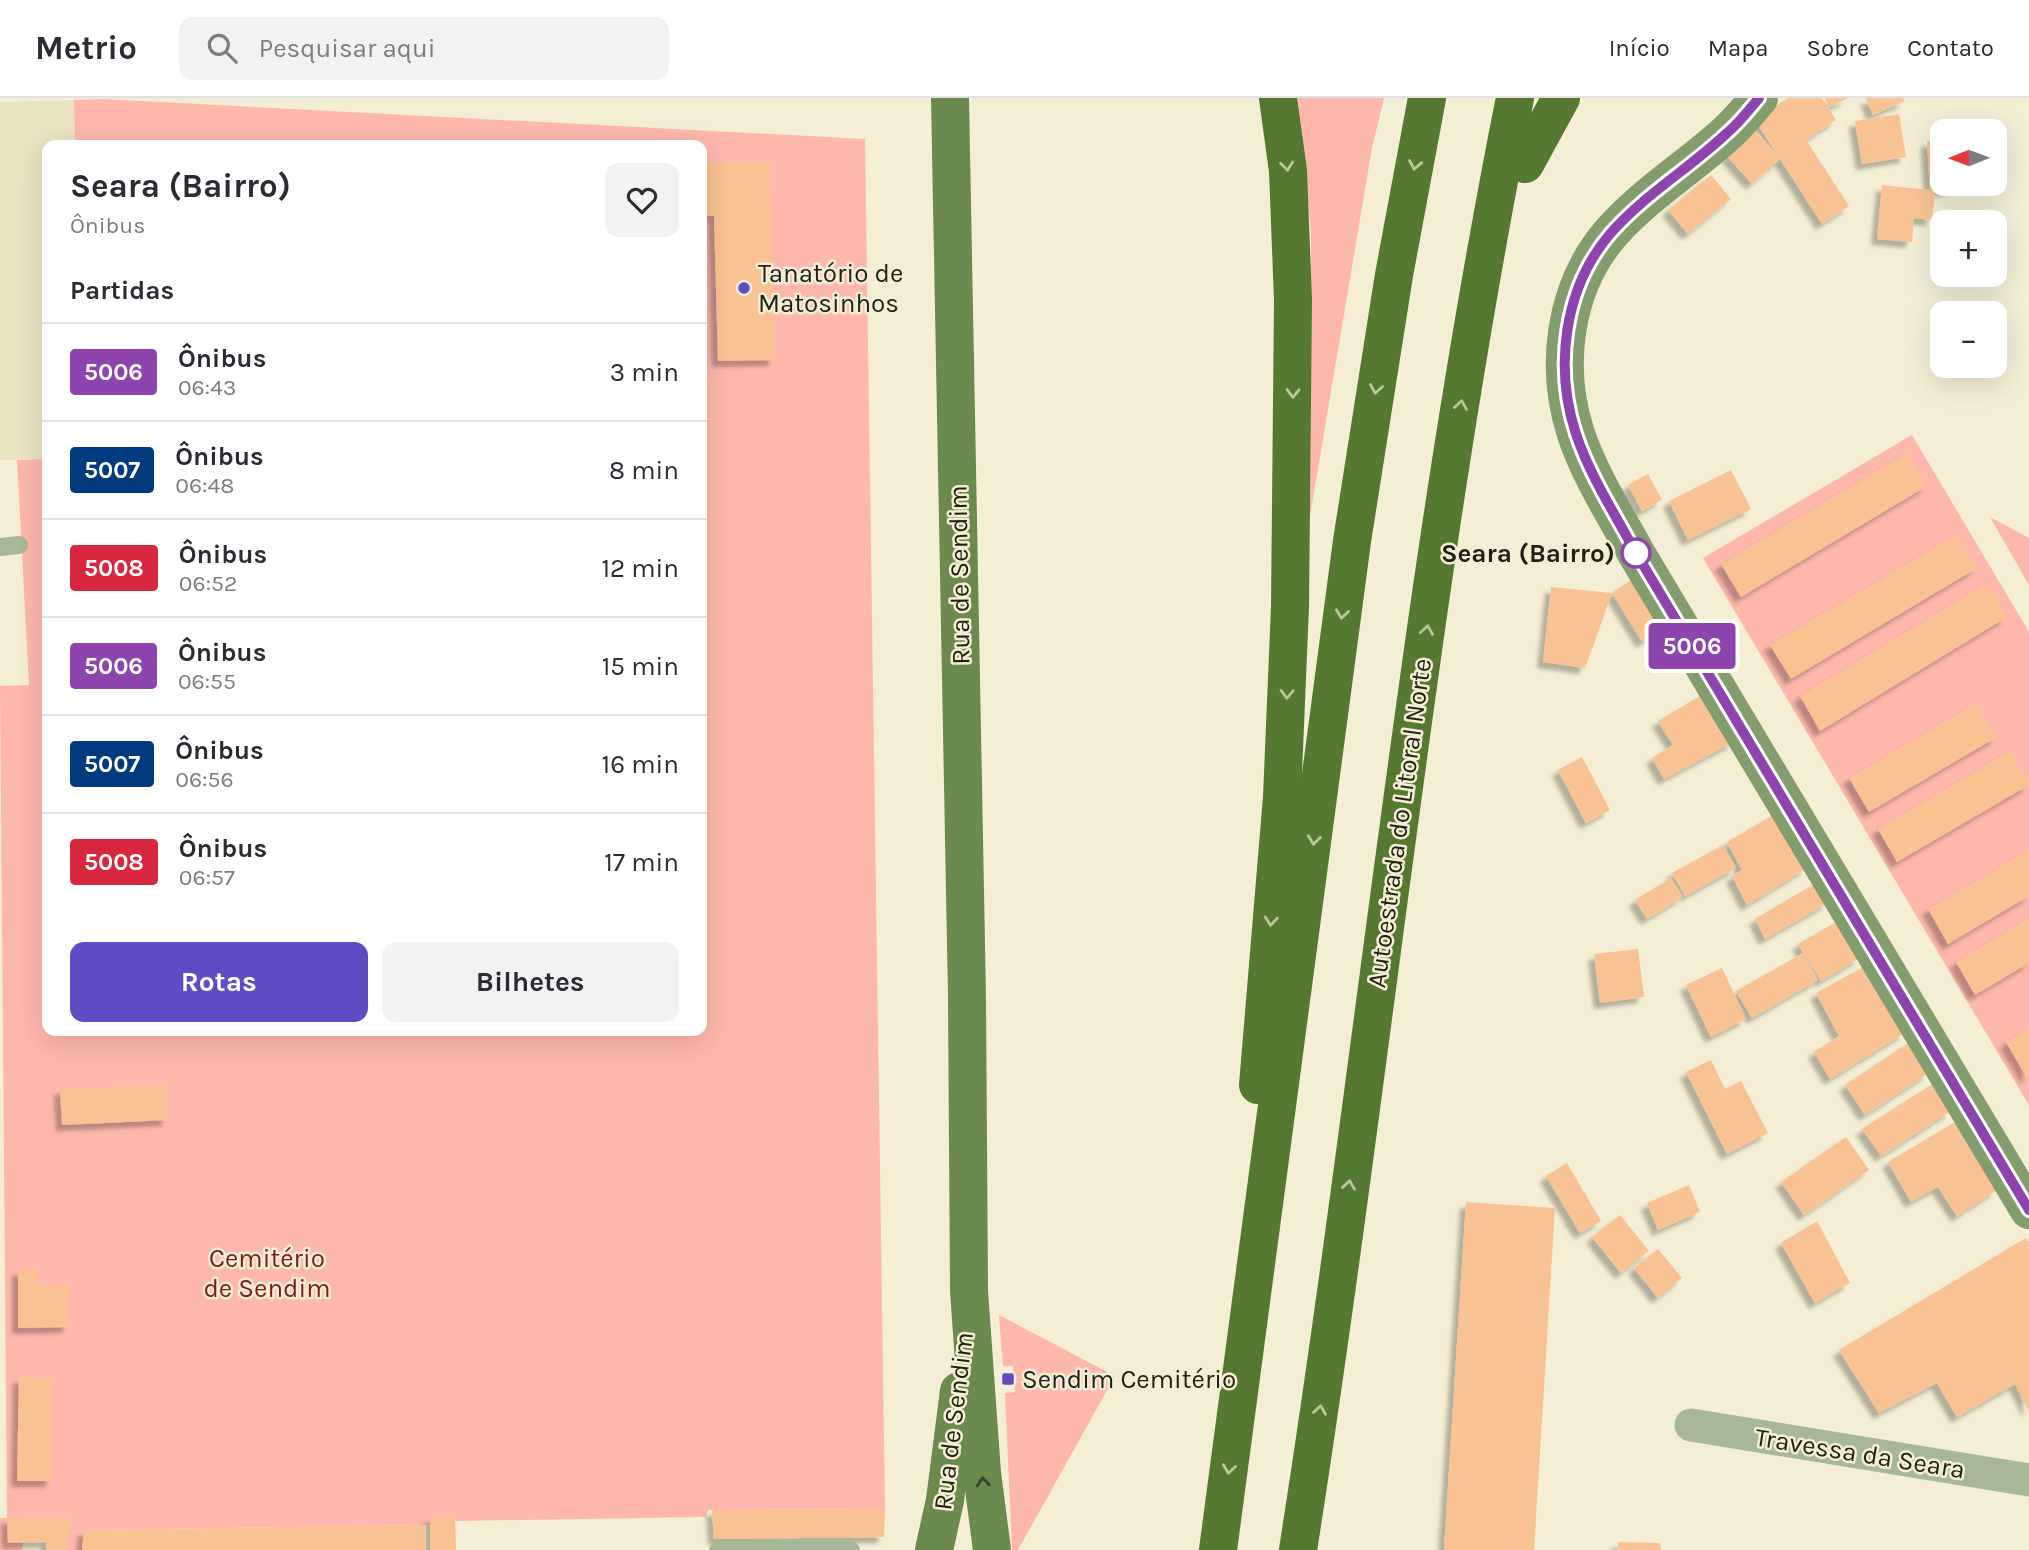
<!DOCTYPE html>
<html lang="pt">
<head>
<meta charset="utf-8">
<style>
	body { margin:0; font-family:Karla,sans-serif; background:#f2f2f3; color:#2b2b33; height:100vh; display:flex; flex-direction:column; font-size:26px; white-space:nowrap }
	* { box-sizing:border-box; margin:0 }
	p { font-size:23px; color:#7c7c81 }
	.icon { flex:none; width:38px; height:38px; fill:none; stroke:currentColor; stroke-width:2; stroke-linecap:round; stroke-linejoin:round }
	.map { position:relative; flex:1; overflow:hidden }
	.panel { position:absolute; left:42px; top:42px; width:665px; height:896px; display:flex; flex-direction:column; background:#fff; border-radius:14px; box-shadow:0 7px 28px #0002 }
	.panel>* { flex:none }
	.badge { padding:0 14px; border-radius:5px; font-size:24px; line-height:46px }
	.needle { width:46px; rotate:269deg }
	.buttons { position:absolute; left:1930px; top:21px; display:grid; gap:14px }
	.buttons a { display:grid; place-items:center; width:77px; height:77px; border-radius:14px; background:#fff; box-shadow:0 7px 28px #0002; font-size:35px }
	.map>.badge { position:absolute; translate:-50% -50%; box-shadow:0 0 0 4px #fff }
	h2 { padding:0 28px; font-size:26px; line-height:63px }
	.round { display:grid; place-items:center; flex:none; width:74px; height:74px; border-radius:14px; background:#f2f2f3 }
	.head { display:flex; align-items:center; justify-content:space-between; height:119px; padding:0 28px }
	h1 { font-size:33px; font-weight:700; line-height:52px }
	.action { display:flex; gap:14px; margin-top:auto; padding:14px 28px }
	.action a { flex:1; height:80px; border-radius:14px; background:#5f4cc5; color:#fff; font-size:28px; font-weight:700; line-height:80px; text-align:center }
	.action a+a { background:#f2f2f3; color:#2b2b33 }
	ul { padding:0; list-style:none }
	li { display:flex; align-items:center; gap:21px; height:98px; padding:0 28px; border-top:2px solid #e1e1e2 }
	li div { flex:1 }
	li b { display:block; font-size:26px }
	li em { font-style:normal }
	li .badge { min-width:77px; font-weight:700; text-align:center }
	header { display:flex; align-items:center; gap:42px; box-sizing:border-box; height:98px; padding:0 35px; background:#fff; border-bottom:2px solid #e1e1e2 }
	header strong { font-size:33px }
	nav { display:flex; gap:38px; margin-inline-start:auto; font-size:24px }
	.search { width:490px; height:63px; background:#f2f2f3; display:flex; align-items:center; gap:18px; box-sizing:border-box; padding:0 24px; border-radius:14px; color:#7c7c81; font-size:26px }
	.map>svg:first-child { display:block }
	.built { fill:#eae3c2 }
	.green { fill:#fdb7ad }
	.building { fill:#f8c293; filter:url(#shadow) }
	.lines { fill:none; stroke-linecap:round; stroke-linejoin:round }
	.lane { stroke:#a6b898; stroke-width:18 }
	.street { stroke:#a6b898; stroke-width:33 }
	.secondary { stroke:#849d6e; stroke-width:38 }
	.primary { stroke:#6b8a4e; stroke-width:38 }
	.highway { stroke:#557931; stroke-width:38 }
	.oneway { stroke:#bcc59c }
	.oneway2 { stroke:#3b442a }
	.line-casing { stroke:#fff; stroke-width:16 }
	.line { stroke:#8e44ad; stroke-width:10 }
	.poi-dot { fill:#5f4cc5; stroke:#f3eed5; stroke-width:2.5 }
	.stop-dot { fill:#fff; stroke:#8e44ad; stroke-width:3.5 }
	.labels { text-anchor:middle; stroke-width:5; stroke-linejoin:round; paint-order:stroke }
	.poi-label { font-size:26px; fill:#211f16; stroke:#f3eed5; text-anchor:start }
	.stop-label { font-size:26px; font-weight:bold; fill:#211f16; stroke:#f3eed5; text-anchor:end }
	.street-label { font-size:26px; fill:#211f16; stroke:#f3eed5 }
	.park-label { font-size:26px; fill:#801915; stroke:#f3eed5 }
</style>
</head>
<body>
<header>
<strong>Metrio</strong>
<div class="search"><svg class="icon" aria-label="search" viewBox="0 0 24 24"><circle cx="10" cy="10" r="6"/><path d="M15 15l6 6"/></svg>Pesquisar aqui</div>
<nav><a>Início</a><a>Mapa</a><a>Sobre</a><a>Contato</a></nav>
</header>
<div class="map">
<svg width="2029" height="1452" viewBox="0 0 2029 1452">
	<defs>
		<filter id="shadow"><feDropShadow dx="-6" dy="6" stdDeviation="2" flood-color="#0004"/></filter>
	</defs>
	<rect width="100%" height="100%" fill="#f3eed5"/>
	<path class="built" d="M74 2 75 47H47V361L0 362V4Z"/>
	<g class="green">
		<path d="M1298 0H1384L1372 50 1310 418 1311 135Z"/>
		<path d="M102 1 865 41 885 1411 708 1412 706 1419 455 1423V1419L430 1427 85 1432 82 1452H67L70 1420H7L23 1444 22 1452H0V1420H7L0 588 29 587 17 362 47 361V933H702V47H75L74 2Z"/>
		<path d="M1912 337 2029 534V1007L1703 460Z"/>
		<path d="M1990 419 2029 440V487Z"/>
		<path d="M999 1217 1115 1278 1018 1452H1012L1005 1295 1015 1294 1013 1268H1003Z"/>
	</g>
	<g class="building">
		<path d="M1788 0H1822L1836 22 1806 42 1849 108 1822 126 1780 61 1752 86 1727 58 1755 32 1778 58 1755 22Z"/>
		<path d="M1825 0H1849L1829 9Z"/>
		<path d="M1866 0H1903L1905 3 1873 17Z"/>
		<path d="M1899 16 1906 59 1862 66 1855 23Z"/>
		<path d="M1927 43H1942V86H1951V92L1935 93 1932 122 1914 120 1912 144 1877 141 1882 87 1930 92Z"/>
		<path d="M770 64 775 262 718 263 714 118H702V65Z"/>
		<path d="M1711 77 1731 101 1688 136 1668 112Z"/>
		<path d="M1907 355 1927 388 1741 499 1721 466Z"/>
		<path d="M1731 372 1751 411 1688 442 1669 403Z"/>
		<path d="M1648 376 1662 402 1642 413 1628 387Z"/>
		<path d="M1957 436 1977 470 1791 581 1770 547Z"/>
		<path d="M1637 478 1667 529 1642 544 1612 495 1585 570 1543 564 1551 489 1612 495Z"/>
		<path d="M1987 485 2007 519 1820 633 1800 598Z"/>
		<path d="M1705 595 1734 644 1664 681 1652 660 1673 647 1658 623Z"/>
		<path d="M1976 605 1997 639 1869 714 1849 680Z"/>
		<path d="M2010 653 2029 687 1897 764 1878 731Z"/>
		<path d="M1582 659 1610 712 1586 725 1558 672Z"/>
		<path d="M1775 716 1807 770 1747 807 1732 778 1742 772 1727 744Z"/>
		<path d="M1723 747 1736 770 1685 798 1672 775Z"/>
		<path d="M2029 752V798L1948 846 1928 811Z"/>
		<path d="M1671 780 1683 799 1647 821 1635 802Z"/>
		<path d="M1816 785 1828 805 1765 841 1755 821Z"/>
		<path d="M2029 820V865L1975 897 1956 864Z"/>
		<path d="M1838 823 1860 860 1821 883 1798 846Z"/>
		<path d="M1638 851 1644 899 1600 905 1594 856Z"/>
		<path d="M1803 855 1818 882 1752 920 1736 893Z"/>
		<path d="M1865 868 1905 935 1830 981 1814 954 1839 938 1816 895Z"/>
		<path d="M1722 870 1746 921 1711 939 1686 887Z"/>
		<path d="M2029 930V978L2027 980 2006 944Z"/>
		<path d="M1910 944 1929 975 1865 1017 1845 987Z"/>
		<path d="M1711 962 1725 991 1741 983 1768 1035 1727 1056 1686 974Z"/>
		<path d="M1934 985 1951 1013 1881 1058 1862 1031Z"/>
		<path d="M167 987 168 1022 62 1027 60 991Z"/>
		<path d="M1957 1023 1997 1092 1957 1118 1938 1089 1911 1104 1888 1064Z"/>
		<path d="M1846 1039 1869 1072 1804 1117 1781 1084Z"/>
		<path d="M1567 1065 1601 1123 1580 1135 1546 1078Z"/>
		<path d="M1689 1087 1700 1114 1658 1132 1647 1105Z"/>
		<path d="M1466 1104 1555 1110 1534 1452H1444Z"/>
		<path d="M1620 1117 1649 1153 1621 1175 1592 1139Z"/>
		<path d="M1817 1123 1850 1185 1815 1205 1781 1145Z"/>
		<path d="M2026 1140 2029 1144V1314L2015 1286 1957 1319 1937 1285 1879 1315 1839 1252Z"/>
		<path d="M1658 1151 1682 1180 1658 1200 1634 1170Z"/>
		<path d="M18 1172H37L38 1187H69V1229L18 1230Z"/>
		<path d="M19 1279 53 1280 52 1383H17Z"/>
		<path d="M885 1411 884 1439 714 1441 712 1412Z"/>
		<path d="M430 1419H455L456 1452H430Z"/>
		<path d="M7 1420H71L67 1452H46L47 1444 8 1445Z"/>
		<path d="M425 1427 426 1452H82L84 1432Z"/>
		<path d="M1618 1444 1660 1445 1661 1452H1618Z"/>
	</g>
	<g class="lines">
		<g class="lane">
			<path d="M0 449 19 447"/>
			<path d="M718 1452H851"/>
		</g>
		<path class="street" d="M1691 1327 2029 1382"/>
		<path class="secondary" d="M1759 0C1749 12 1739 24 1727 35 1690 69 1644 97 1610 136 1564 190 1554 269 1576 336 1590 378 1615 416 1636 455L2029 1112"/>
		<g class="primary">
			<path d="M950 0 967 898 969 1193 982 1375 992 1452"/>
			<path d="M934 1452 945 1402 959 1293"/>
		</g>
		<g class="highway">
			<path d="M1525 66 1561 0"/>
			<path d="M1258 987 1282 699 1290 509 1293 202 1288 73 1278 0"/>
			<path d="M1218 1452 1352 443 1394 177 1427 0"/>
			<path d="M1298 1452C1374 969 1419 480 1515 0"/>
		</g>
	</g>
	<defs><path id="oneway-chevron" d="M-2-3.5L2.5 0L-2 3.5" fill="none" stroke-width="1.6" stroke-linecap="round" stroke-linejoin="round" transform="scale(1.75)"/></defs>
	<g class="oneway">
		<use href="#oneway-chevron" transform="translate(1415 67) rotate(100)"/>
		<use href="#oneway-chevron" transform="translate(1287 68) rotate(84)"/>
		<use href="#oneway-chevron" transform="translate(1376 291) rotate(99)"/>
		<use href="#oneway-chevron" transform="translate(1293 295) rotate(91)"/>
		<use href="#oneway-chevron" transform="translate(1461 307) rotate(-81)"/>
		<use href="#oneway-chevron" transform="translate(1342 516) rotate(98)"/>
		<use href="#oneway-chevron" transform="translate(1427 532) rotate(-81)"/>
		<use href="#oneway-chevron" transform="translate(1287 596) rotate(92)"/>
		<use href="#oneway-chevron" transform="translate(1314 742) rotate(97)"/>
		<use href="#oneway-chevron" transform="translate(1271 823) rotate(95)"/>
		<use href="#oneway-chevron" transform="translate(1349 1087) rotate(-82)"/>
		<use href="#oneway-chevron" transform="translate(1320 1312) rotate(-82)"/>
		<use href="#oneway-chevron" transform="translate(1229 1371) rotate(98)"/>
	</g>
	<use class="oneway2" href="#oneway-chevron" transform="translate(983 1384) rotate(-95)"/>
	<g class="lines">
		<defs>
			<path id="line" d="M1759 0C1749 12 1739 25 1727 35 1690 70 1644 97 1610 136 1564 190 1554 269 1576 336 1590 378 1615 416 1636 455L2029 1112"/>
		</defs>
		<use href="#line" class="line-casing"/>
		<use href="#line" class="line"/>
	</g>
	<g class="poi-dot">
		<circle cx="744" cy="190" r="7"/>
		<rect x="1001" y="1274" width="14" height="14" rx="3.5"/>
	</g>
	<circle class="stop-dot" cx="1636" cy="455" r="14"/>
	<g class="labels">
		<g class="poi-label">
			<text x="758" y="184">Tanatório de<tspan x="758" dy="30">Matosinhos</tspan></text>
			<text x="1022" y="1290">Sendim Cemitério</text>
		</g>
		<g class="stop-label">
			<text x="1615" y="464">Seara (Bairro)</text>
		</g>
		<g class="street-label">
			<text transform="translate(959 477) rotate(-91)" y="9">Rua de Sendim</text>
			<text transform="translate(1399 725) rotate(-82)" y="9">Autoestrada do Litoral Norte</text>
			<text transform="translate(953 1323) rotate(-83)" y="9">Rua de Sendim</text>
			<text transform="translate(1860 1355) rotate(9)" y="9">Travessa da Seara</text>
		</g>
		<g class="park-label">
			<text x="267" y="1169">Cemitério<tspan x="267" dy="30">de Sendim</tspan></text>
		</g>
	</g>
</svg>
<div class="buttons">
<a><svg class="needle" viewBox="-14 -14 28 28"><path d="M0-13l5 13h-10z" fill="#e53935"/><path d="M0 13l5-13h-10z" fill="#7c7c81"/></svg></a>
<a>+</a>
<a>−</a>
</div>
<b class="badge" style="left:1692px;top:548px;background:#8e44ad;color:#fff">5006</b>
<section class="panel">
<div class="head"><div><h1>Seara (Bairro)</h1><p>Ônibus</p></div><a class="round"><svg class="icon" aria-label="heart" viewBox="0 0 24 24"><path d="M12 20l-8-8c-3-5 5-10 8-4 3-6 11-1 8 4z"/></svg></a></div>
<h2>Partidas</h2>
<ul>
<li><span class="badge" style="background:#8e44ad;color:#fff">5006</span><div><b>Ônibus</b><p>06:43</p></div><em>3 min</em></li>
<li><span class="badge" style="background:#003b80;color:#fff">5007</span><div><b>Ônibus</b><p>06:48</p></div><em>8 min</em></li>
<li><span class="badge" style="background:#d7263d;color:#fff">5008</span><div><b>Ônibus</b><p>06:52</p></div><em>12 min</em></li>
<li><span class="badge" style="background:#8e44ad;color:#fff">5006</span><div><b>Ônibus</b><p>06:55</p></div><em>15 min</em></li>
<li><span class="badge" style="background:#003b80;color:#fff">5007</span><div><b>Ônibus</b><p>06:56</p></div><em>16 min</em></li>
<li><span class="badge" style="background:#d7263d;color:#fff">5008</span><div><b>Ônibus</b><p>06:57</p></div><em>17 min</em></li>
</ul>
<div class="action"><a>Rotas</a><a>Bilhetes</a></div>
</section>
</div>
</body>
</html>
